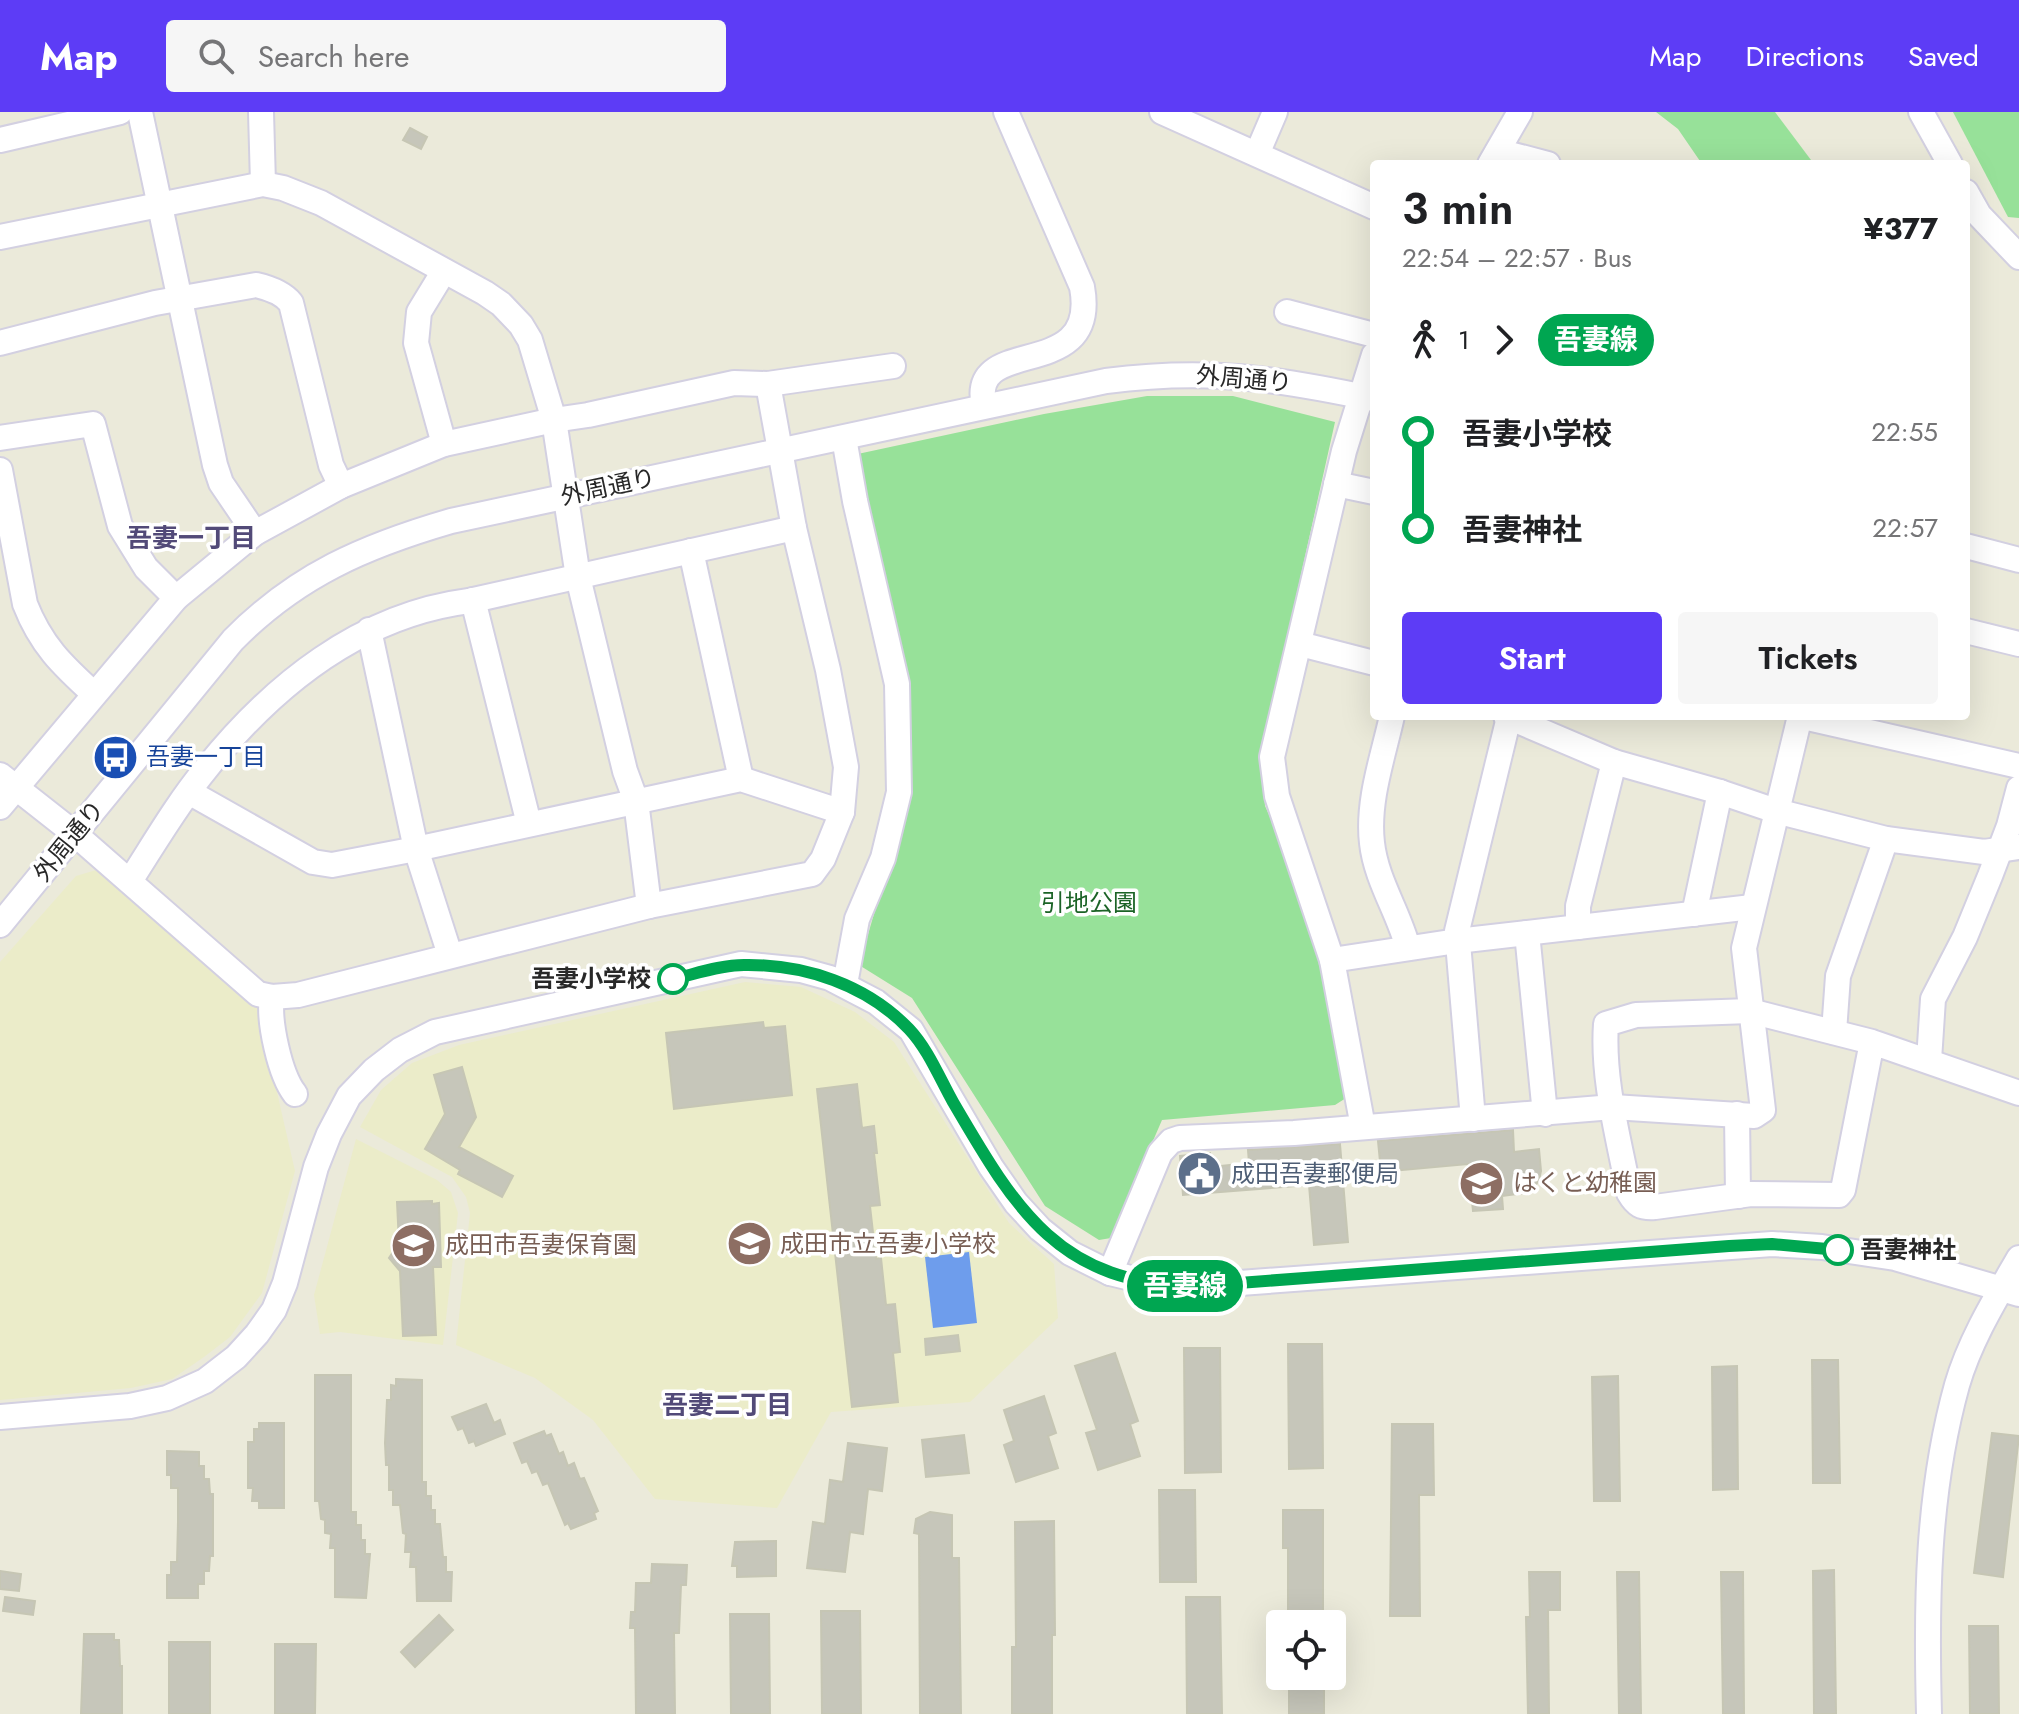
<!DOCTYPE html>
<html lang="en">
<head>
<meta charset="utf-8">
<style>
	body { margin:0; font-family:Jost,"Noto Sans JP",sans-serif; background:#f6f6f6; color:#202124; height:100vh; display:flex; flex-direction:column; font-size:30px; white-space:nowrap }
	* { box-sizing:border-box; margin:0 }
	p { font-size:26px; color:#757577 }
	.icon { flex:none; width:44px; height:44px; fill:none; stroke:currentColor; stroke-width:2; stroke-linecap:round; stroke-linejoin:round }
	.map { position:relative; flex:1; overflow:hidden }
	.details { position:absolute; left:1370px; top:48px; width:600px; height:560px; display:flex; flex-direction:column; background:#fff; border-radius:8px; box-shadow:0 8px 32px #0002 }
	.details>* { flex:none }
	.badge { padding:0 16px; border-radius:26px; font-size:28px; line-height:52px }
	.fabs { position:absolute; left:1266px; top:1498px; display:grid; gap:16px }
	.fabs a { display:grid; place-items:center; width:80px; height:80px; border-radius:8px; background:#fff; box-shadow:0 8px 32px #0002; font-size:40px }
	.map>.badge { position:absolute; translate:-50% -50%; box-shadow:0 0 0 4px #fff }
	.legs { display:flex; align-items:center; gap:12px; height:88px; padding:0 32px; font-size:26px }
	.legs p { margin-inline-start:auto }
	.overview { display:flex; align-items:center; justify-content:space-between; height:136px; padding:0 32px }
	h1 { font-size:44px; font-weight:600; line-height:60px }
	.button { display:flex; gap:16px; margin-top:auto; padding:16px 32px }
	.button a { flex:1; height:92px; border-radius:8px; background:#5d3cf6; color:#fff; font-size:32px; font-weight:600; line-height:92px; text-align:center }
	.button a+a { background:#f6f6f6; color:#202124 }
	ul { padding:0 32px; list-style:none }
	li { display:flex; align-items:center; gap:28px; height:96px; font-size:30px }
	li i { display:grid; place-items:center; width:12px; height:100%; margin:0 10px; background:currentColor }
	li i::after { content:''; width:20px; height:20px; margin:-10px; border:6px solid; border-radius:50%; background:#fff }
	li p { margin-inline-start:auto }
	li:first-child i { background:linear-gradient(#0000 50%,currentColor 0) }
	li:last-child i { background:linear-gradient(currentColor 50%,#0000 0) }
	header { display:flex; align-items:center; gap:48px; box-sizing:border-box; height:112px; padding:0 40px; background:#5d3cf6; color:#fff }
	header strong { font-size:38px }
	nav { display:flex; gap:44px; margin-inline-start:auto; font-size:28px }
	.search { width:560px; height:72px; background:#f6f6f6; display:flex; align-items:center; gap:20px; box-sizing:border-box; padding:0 28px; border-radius:8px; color:#757577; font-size:30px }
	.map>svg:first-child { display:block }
	.education { fill:#ebecc9 }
	.green { fill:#97e199 }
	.water { fill:#6e9dec }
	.building { fill:#c6c6ba; stroke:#c6c6b4; stroke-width:2 }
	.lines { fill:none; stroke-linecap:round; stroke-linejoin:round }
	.minor-casing { stroke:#d3d0e1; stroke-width:28 }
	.minor { stroke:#fff; stroke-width:24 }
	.line-1-casing { stroke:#fff; stroke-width:18 }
	.line-1 { stroke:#00a651; stroke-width:12 }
	.stop-1-dot { fill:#fff; stroke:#00a651; stroke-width:4 }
	.labels { text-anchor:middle; stroke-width:7; stroke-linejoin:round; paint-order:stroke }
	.street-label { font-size:24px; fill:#282828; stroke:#fff }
	.transit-label { font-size:24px; fill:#164399; stroke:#fff; text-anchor:start }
	.park-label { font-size:24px; fill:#1b6326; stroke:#fff }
	.stop-label { font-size:24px; font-weight:bold; fill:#282828; stroke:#fff; text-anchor:end }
	.service-label { font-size:24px; fill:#4e5e75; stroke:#fff; text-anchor:start }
	.education-label { font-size:24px; fill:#785e54; stroke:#fff; text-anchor:start }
	.neighbourhood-label { font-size:26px; font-weight:bold; fill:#524a78; stroke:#fff }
</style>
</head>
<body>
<header>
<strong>Map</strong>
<div class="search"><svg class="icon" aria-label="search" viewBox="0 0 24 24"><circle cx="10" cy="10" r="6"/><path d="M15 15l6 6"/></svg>Search here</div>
<nav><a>Map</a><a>Directions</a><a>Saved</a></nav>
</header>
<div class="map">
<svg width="2019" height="1602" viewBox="0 0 2019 1602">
	<rect width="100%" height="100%" fill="#ebeada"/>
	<g class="education">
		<path d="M103 756 255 884 295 1059 262 1181 230 1225 204 1245 172 1267 131 1276 0 1288V850L76 764Z"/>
		<path d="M745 870 801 875 855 900 894 930 1009 1111 1054 1152 1058 1206 970 1290 831 1300 777 1396 655 1387 593 1308 535 1266 456 1233 470 1101 466 1085 452 1065 360 1015 381 978 412 951 459 933Z"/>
		<path d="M356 1027 437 1068 451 1080 458 1101 443 1233 340 1220 320 1222 314 1183Z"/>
	</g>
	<g class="green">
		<path d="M1656 0H1775L1814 52H1702L1678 17Z"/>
		<path d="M1953 0H2019V106L2008 105Z"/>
		<path d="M1147 284H1233L1335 310 1261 642 1265 694 1316 807 1346 986 1335 993 1162 1008 1111 1126 1099 1128 1045 1094 912 886 859 853 909 683 853 343 1044 302Z"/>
	</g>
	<path class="water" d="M969 1140 977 1211 933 1216 925 1145Z"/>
	<g class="building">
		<path d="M410 16 427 25 421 37 403 28Z"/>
		<path d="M763 910 764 916 785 914 792 983 674 997 666 921Z"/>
		<path d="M462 955 476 1005 459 1035 513 1064 502 1085 458 1062 460 1058 425 1037 445 1002 434 963Z"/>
		<path d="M857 972 862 1016 874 1014 877 1041H874L880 1093 870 1094 876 1147 881 1146 886 1193 895 1192 900 1240 893 1241 898 1290 852 1295 817 977Z"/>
		<path d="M1513 1018 1514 1040 1539 1037 1541 1059 1539 1068 1531 1080 1502 1084 1503 1097 1473 1099 1468 1052 1381 1060 1378 1029Z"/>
		<path d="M1340 1032 1348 1130 1314 1133 1309 1073 1183 1083 1180 1044 1210 1041 1211 1055 1249 1051 1248 1038Z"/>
		<path d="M432 1089V1092L439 1091 441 1155H433L436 1223 403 1224 400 1159 389 1146 399 1131 397 1090Z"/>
		<path d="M958 1223 960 1239 926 1243 925 1227Z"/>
		<path d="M1288 1232H1322L1323 1356 1289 1357Z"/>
		<path d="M1184 1236H1220L1221 1360 1185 1361Z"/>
		<path d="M1115 1241 1138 1309 1130 1312 1140 1344 1098 1358 1086 1321 1097 1318 1075 1254Z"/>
		<path d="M1812 1248H1838L1840 1371H1813Z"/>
		<path d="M1737 1254 1738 1377 1713 1378 1712 1255Z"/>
		<path d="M315 1263H351V1400H356V1413H361V1428H365V1442H370L366 1486 335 1485V1436H330L331 1422 325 1421V1408L321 1407 319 1389H315Z"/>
		<path d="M1618 1264 1620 1389H1594L1592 1265Z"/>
		<path d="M396 1267 422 1268V1370H426V1384H431V1398H435V1412H440L443 1445H446V1460H452L451 1489H417L416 1455H410L411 1440H405L406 1422 403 1421 400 1393H393V1378H389V1353H386L385 1331 387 1288H391V1273L396 1274Z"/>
		<path d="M1044 1284 1056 1321 1048 1324 1058 1356 1016 1370 1004 1333 1014 1329 1004 1298Z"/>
		<path d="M486 1292 494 1311 500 1308 505 1322 476 1334 474 1329 469 1331 463 1316 458 1318 452 1305Z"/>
		<path d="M259 1311H284V1396H259V1389H252L253 1376H248V1330H254V1317H259Z"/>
		<path d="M1392 1312H1433L1434 1383H1419L1420 1504H1390Z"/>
		<path d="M544 1319 546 1324 551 1322 559 1342 563 1340 568 1354 574 1351 580 1367 584 1366 598 1399 594 1401 596 1407 571 1417 568 1411 565 1413 548 1371 543 1373 537 1359 532 1361 527 1349 522 1351 514 1331Z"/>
		<path d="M1992 1321 2019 1324 2003 1465 1974 1461Z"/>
		<path d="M964 1323 969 1361 926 1365 922 1328Z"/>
		<path d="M848 1331 887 1336 882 1379 868 1377 863 1422 850 1420 845 1460 807 1456 813 1410 825 1412 830 1368 843 1370Z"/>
		<path d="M167 1339 199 1340V1354H204V1367H209L210 1382H213V1444H210L209 1459H204V1472H198V1486H167V1463H171V1450H177L178 1410V1376H171V1363H167Z"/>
		<path d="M1159 1378H1195L1196 1470H1160Z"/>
		<path d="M1283 1398H1323V1512H1288V1436H1283Z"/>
		<path d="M930 1400 952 1403V1446H959L961 1602H920L919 1422 914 1421 916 1407Z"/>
		<path d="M1054 1409 1055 1523H1052V1602H1012V1535H1016L1015 1410Z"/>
		<path d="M776 1429V1464L737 1465V1454H732L735 1430Z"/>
		<path d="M652 1452 687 1453 686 1473H681L679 1521H674L675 1602H636L635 1516H630L631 1500H635L636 1471H651Z"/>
		<path d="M1834 1458 1836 1602H1814L1813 1459Z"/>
		<path d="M0 1459 21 1462 19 1479 0 1477Z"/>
		<path d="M1529 1460H1560V1498H1548L1549 1602H1528L1526 1505H1530Z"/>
		<path d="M1617 1460H1639L1641 1602H1619Z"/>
		<path d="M1721 1460H1743L1744 1602H1723Z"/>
		<path d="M5 1485 35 1489 33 1503 3 1499Z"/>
		<path d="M1186 1485H1220L1222 1602H1187Z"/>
		<path d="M821 1499H860L861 1602H822Z"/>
		<path d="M730 1502H769L770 1602H731Z"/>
		<path d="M439 1503 453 1518 415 1555 401 1540Z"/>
		<path d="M1969 1514H1998L1999 1602H1970Z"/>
		<path d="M84 1522H114V1528H119L120 1554H122V1602H81Z"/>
		<rect x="169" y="1530" width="41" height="72"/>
		<path d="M275 1532H316L315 1602H275Z"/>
		<rect x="1289" y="1564" width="35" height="38"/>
	</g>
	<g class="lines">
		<defs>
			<g id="minor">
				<path d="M140 0 215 353 221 371 255 421"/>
				<path d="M261 0 263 72"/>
				<path d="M1162 0 1374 95"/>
				<path d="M1921 0 1950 52"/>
				<path d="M0 28 120 0"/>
				<path d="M1498 39 1548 52"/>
				<path d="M1257 42 1275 0"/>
				<path d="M1490 52 1520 0"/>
				<path d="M1966 80 1979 103 2019 145"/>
				<path d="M0 125 263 72 283 76 321 91 485 181 501 192 521 213 530 228 554 308 578 465 625 659 636 689 649 794"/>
				<path d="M444 159 419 200 416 231 444 332"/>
				<path d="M1287 200 1374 223"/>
				<path d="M0 231 155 191 256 173C269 176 283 181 291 191L331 353 341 374"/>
				<path d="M984 294C967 220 1100 274 1082 175L1006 0"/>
				<path d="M0 326 93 312 120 414 146 456 176 486"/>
				<path d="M844 326 855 389 897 572 899 680 883 746 857 807 845 872"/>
				<path d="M0 358 25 492C41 533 62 553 94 582"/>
				<path d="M1336 372 1374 380"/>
				<path d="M1966 434 2019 448"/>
				<path d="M691 439 741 667"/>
				<path d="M473 488 529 712"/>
				<path d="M369 518 416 737 450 843"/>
				<path d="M1966 519 2019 532"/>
				<path d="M1300 532 1374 551"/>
				<path d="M1392 604C1383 645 1367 689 1372 731 1376 768 1399 801 1408 836"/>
				<path d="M1506 604 1614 650 1720 680 1776 699 1886 727 1984 740 2019 735"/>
				<path d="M1799 604 2019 654"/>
				<path d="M0 663 75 722 258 882 272 885 298 883 649 794 812 762 823 747 842 700 846 655 828 558 794 416 768 272"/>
				<path d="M189 680 313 750 332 753 416 737 741 667 842 700"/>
				<path d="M0 695 176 486 255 421 341 374 444 332 554 308 588 303 734 271 768 272 893 254"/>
				<path d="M130 769C154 732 177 692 205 658 272 574 360 503 469 489L794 416"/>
				<path d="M1694 802 1720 680"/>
				<path d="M0 813 233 528C297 463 365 434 451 409L1106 269C1207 256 1276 266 1374 287"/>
				<path d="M1578 815V794L1614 650"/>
				<path d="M1527 821 1545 1002"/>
				<path d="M1332 848 1457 829 1752 795"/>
				<path d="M272 885C268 909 280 963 295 982"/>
				<path d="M1834 920 1838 864 1886 727"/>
				<path d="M1872 930 1843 1078 1839 1083 1751 1082 1655 1095C1641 1096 1636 1093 1629 1081 1619 1027 1602 968 1606 912L1636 903 1750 899 1872 930 2019 981"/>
				<path d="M1929 948 1933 887 1965 825 1990 764 2009 714 2019 676"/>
				<path d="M1737 1002 1738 1084"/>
				<path d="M1473 1007 1457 819 1509 605"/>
				<path d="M1363 1015 1332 848 1277 684 1272 645 1344 339 1374 243"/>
				<path d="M1110 1161 1160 1041 1171 1029 1180 1026 1294 1021 1613 995 1754 1004 1763 998 1744 836 1800 604"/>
				<path d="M0 1305 130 1294 167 1286 205 1269 236 1245 257 1222 274 1198 285 1171 316 1055 329 1022 349 984 374 958 400 938 435 920 741 852 801 858 830 866 876 890 911 918 991 1055 1016 1091 1040 1117 1070 1141 1110 1161 1164 1174H1199L1772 1132 1822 1135 1895 1146 2019 1182"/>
				<path d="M1929 1602C1926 1491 1927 1381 1957 1273 1970 1228 1996 1186 2019 1146"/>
			</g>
		</defs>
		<use href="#minor" class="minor-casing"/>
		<use href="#minor" class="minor"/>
	</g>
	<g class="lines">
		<defs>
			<path id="line-1" d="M673 867C695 862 721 853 744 853 805 852 867 873 909 917 928 937 940 967 953 990 1016 1098 1060 1174 1199 1174L1729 1134 1772 1132 1838 1138"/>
		</defs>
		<use href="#line-1" class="line-1-casing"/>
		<use href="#line-1" class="line-1"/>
	</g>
	<defs>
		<symbol id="bus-disc" viewBox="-11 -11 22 22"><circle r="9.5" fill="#1a4fb4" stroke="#fff"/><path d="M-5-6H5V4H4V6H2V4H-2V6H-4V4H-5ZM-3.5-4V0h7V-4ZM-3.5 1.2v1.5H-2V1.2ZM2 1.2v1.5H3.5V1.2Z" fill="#fff"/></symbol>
		<symbol id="civic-disc" viewBox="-11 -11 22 22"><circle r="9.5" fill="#5c6f8a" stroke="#fff"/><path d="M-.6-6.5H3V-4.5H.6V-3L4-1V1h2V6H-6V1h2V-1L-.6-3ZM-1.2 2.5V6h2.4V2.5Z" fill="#fff"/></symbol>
		<symbol id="school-disc" viewBox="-11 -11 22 22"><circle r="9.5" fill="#8d6e63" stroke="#fff"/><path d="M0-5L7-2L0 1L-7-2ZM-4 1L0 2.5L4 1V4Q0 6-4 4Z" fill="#fff"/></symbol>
	</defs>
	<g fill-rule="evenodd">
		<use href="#bus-disc" x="90" y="620" width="51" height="51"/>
		<use href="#civic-disc" x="1174" y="1036" width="51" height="51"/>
		<use href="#school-disc" x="1456" y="1046" width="51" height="51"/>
		<use href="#school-disc" x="724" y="1106" width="51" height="51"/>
		<use href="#school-disc" x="388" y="1108" width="51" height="51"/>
	</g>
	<g class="stop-1-dot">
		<circle cx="673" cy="867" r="14"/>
		<circle cx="1838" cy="1138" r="14"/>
	</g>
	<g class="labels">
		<g class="street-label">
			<text transform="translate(1244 267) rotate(5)" y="8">外周通り</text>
			<text transform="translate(608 375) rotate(-12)" y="8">外周通り</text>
			<text transform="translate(69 729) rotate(-51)" y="8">外周通り</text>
		</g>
		<g class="transit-label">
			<text x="146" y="653">吾妻一丁目</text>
		</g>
		<g class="park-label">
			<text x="1089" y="799">引地公園</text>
		</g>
		<g class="stop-label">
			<text x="651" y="875">吾妻小学校</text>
			<text x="1860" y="1146" text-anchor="start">吾妻神社</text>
		</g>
		<g class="service-label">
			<text x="1231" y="1070">成田吾妻郵便局</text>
		</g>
		<g class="education-label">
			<text x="1513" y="1079">はくと幼稚園</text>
			<text x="780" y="1140">成田市立吾妻小学校</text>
			<text x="445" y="1141">成田市吾妻保育園</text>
		</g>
		<g class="neighbourhood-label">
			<text x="191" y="435">吾妻一丁目</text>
			<text x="727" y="1302">吾妻二丁目</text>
		</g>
	</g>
</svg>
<div class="fabs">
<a><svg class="icon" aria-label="locate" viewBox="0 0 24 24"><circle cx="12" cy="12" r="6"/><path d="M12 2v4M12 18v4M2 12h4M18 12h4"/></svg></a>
</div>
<b class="badge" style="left:1185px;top:1174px;background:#00a651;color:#fff">吾妻線</b>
<section class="details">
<div class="overview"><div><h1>3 min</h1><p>22:54 – 22:57 · Bus</p></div><b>¥377</b></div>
<div class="legs"><svg class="icon" aria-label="walk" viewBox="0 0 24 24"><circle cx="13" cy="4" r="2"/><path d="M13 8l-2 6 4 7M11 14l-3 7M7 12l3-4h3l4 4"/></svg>1<svg class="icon" aria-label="forward" viewBox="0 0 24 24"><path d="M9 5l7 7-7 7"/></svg><b class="badge" style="background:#00a651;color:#fff">吾妻線</b></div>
<ul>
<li><i style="color:#00a651"></i><b>吾妻小学校</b><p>22:55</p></li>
<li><i style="color:#00a651"></i><b>吾妻神社</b><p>22:57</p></li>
</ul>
<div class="button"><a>Start</a><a>Tickets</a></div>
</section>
</div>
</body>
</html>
